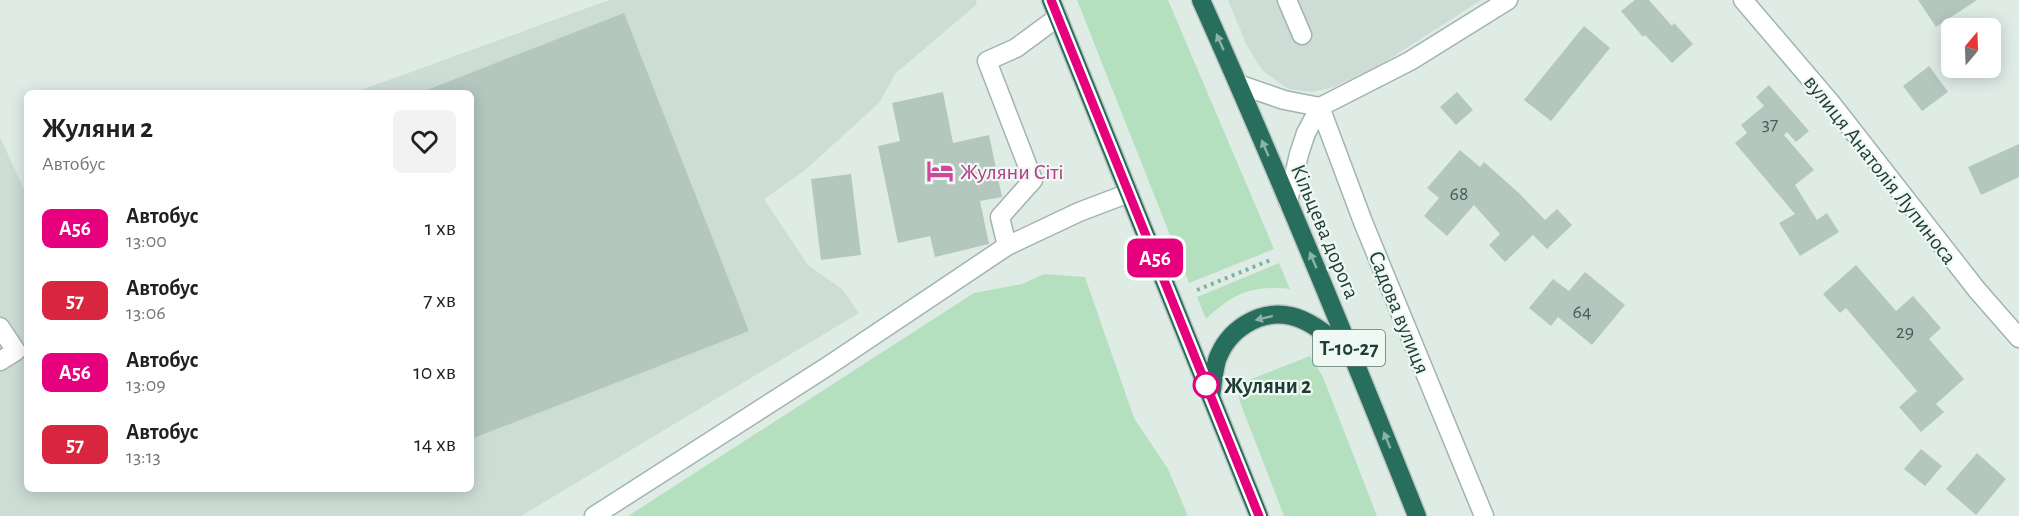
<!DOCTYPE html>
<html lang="uk">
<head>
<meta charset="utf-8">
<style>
	body { margin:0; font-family:"Alegreya Sans",sans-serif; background:#f2f2f2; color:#202124; height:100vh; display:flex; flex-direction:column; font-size:22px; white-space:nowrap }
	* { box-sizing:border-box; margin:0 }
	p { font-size:20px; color:#757577 }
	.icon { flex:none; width:33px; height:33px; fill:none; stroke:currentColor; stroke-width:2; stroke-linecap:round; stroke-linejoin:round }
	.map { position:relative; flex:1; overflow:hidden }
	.panel { position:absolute; left:24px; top:90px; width:450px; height:402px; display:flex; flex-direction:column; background:#fff; border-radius:9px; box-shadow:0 3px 15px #0003 }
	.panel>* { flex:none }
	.badge { padding:0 12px; border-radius:9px; font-size:21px; line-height:39px }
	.needle { width:39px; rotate:19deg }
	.tools { position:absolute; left:1941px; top:18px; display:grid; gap:12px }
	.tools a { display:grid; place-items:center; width:60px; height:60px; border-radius:9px; background:#fff; box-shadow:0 3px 15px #0003; font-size:30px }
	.map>.badge { position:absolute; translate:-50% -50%; box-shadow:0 0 0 3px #fff }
	.round { display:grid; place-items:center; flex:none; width:63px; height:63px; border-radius:9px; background:#f2f2f2 }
	.head { display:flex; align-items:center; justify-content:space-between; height:102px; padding:0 18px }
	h1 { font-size:28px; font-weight:700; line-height:45px }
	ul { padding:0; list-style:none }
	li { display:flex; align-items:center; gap:18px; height:72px; padding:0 18px }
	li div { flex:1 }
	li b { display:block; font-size:22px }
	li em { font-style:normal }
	li .badge { min-width:66px; font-weight:700; text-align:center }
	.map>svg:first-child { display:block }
	.built { fill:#cddcd5 }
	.green { fill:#b5e0bf }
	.building { fill:#b4c7bf }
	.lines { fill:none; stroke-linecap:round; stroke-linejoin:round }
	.minor-casing { stroke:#a1b4ad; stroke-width:21 }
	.highway-casing { stroke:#c0c9c6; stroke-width:21 }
	.path { stroke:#7cb4a0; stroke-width:4; stroke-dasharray:3 4.5; stroke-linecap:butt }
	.minor { stroke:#fff; stroke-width:18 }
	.highway { stroke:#276e5c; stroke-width:18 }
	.oneway { fill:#8cb3a8 }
	.line-casing { stroke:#fff; stroke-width:14 }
	.line { stroke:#e6007e; stroke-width:9 }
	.stop-dot { fill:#fff; stroke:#e6007e; stroke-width:3 }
	.labels { text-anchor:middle; stroke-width:4.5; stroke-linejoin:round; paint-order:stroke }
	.number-label { font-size:20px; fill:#446057 }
	.shield { fill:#f0f8f4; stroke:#5d766e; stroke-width:1.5 }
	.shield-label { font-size:21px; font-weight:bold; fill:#1e3e34 }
	.street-label { font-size:22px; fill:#1e3e34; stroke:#f0f8f4 }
	.hotel-label { font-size:22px; fill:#b23c85; stroke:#f0f8f4; text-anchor:start }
	.stop-label { font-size:22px; font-weight:bold; fill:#1e3e34; stroke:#f0f8f4; text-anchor:start }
</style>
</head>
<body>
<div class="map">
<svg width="2019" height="516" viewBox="0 0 2019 516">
	<rect width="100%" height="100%" fill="#dfece6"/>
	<g class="built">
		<path d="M609 0H976L977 4 896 73 879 103 804 171 764 199 808 265 842 289 859 313 521 516H0V137L27 196V489H471V93H353Z"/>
		<path d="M1228 0H1481L1382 64 1334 87 1312 92 1288 89 1262 70 1247 46Z"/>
	</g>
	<g class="green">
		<path d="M1077 0H1168L1274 249 1189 283Z"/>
		<path d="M1279 263 1290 289C1253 285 1233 293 1206 319L1197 297Z"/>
		<path d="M1044 274 1085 277 1134 418 1168 469 1188 516H628L974 293 1022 284Z"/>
		<path d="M1310 356 1323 377 1377 516H1284L1241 405 1236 385Z"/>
	</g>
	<g class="building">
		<path d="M1635 0H1649L1672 26 1674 23 1693 44 1672 63 1645 35 1643 37 1621 11Z"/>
		<path d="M1918 0H1977L1936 27Z"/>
		<path d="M624 13 749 331 471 439V93L422 92Z"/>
		<path d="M1584 26 1610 48 1551 121 1524 100Z"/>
		<path d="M1929 66 1948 92 1922 111 1903 86Z"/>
		<path d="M1769 85 1809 131 1796 142 1787 132 1784 135 1814 170 1795 185 1817 220 1827 213 1839 232 1800 256 1779 223 1795 214 1735 143 1747 133 1741 125 1764 106 1756 97Z"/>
		<path d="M943 92 953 143 989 135 1002 197 980 201 989 244 935 257 930 236 898 243 878 146 900 141 892 103Z"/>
		<path d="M1457 92 1473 110 1456 125 1440 107Z"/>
		<path d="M2019 144V177L1981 195 1968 167Z"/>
		<path d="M1460 150 1480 167 1484 162 1519 193 1545 220 1557 209 1572 225 1547 249 1533 235 1505 262 1489 245 1500 234 1474 205 1447 236 1424 216 1439 198 1427 188Z"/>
		<path d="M851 174 861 255 821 260 811 179Z"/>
		<path d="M1856 265 1896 311 1913 296 1941 328 1929 339 1964 379 1936 404 1944 412 1921 432 1899 407 1917 391 1846 308 1840 313 1823 294Z"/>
		<path d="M1585 272 1625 305 1592 345 1558 317 1551 326 1529 308 1553 279 1569 291Z"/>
		<path d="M1921 449 1942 466 1925 486 1904 469Z"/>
		<path d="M1977 453 2006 479 1976 515 1946 489Z"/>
	</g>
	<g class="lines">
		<defs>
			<g id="minor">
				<path d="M1287 0 1302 35"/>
				<path d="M1743 0 1831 103 1977 290 2019 338"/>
				<path d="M1238 84 1284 100 1320 107"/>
				<path d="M1320 107 1363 222 1484 516"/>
				<path d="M1288 202 1299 154 1306 133 1320 107 1410 61 1508 0"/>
				<path d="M1007 246 1000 217 1033 180 987 61 1016 48 1058 17"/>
				<path d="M0 327 16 351 0 361"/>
				<path d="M594 516 828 366 1007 246 1079 212 1129 193"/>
			</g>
			<g id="highway">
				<path d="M1051 0 1259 516"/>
				<path d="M1201 0C1277 170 1348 343 1417 516"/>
				<path d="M1211 396C1213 384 1214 371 1217 360 1228 329 1260 309 1291 316 1313 321 1333 340 1351 353"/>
			</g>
		</defs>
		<use href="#minor" class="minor-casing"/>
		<use href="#highway" class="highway-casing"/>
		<path class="path" d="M1197 290 1273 259"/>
		<use href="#minor" class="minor"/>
		<use href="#highway" class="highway"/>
	</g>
	<defs><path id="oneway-solid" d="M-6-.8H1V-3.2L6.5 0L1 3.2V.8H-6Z" transform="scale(1.5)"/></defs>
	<g class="oneway">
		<use href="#oneway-solid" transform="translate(1220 42) rotate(-114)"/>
		<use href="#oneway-solid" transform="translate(1265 148) rotate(-113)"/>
		<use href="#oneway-solid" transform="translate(1313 260) rotate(-113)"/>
		<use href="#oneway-solid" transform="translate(1264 318) rotate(167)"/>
		<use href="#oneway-solid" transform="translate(1387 440) rotate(-112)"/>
	</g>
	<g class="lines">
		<defs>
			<path id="line" d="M1051 0 1259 516"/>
		</defs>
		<use href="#line" class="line-casing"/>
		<use href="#line" class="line"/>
	</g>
	<defs>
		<symbol id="hotel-bare" viewBox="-9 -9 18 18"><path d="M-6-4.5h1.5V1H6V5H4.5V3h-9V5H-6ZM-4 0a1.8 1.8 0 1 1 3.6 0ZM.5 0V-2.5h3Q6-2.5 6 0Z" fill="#d1479c" stroke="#f0f8f4" stroke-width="2.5" paint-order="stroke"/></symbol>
	</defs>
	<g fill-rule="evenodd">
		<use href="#hotel-bare" x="921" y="152" width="38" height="38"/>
	</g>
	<circle class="stop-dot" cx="1206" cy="385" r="12"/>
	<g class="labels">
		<g class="number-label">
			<text x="1770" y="130">37</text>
			<text x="1459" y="200">68</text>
			<text x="1582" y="318">64</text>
			<text x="1905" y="338">29</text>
		</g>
		<rect class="shield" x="1313" y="330" width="72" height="36" rx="4.5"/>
		<g class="shield-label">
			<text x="1349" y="355">Т-10-27</text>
		</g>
		<g class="street-label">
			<text transform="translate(1881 169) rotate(52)" y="8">вулиця Анатолія Лупиноса</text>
			<text transform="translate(1326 231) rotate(67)" y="8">Кільцева дорога</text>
			<text transform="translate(1400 312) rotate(68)" y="8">Садова вулиця</text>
		</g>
		<g class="hotel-label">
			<text x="960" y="179">Жуляни Сіті</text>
		</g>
		<g class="stop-label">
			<text x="1224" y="393">Жуляни 2</text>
		</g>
	</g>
</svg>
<div class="tools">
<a><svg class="needle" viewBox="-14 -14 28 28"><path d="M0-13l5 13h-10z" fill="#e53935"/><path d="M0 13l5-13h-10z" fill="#757577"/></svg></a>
</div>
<b class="badge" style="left:1155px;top:258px;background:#e6007e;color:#fff">A56</b>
<section class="panel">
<div class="head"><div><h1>Жуляни 2</h1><p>Автобус</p></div><a class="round"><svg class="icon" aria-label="heart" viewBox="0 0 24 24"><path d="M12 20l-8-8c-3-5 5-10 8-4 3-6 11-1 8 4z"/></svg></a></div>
<ul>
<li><span class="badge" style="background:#e6007e;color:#fff">A56</span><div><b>Автобус</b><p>13:00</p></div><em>1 хв</em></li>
<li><span class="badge" style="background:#d7263d;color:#fff">57</span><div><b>Автобус</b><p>13:06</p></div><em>7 хв</em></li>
<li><span class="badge" style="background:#e6007e;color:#fff">A56</span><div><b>Автобус</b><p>13:09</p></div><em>10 хв</em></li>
<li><span class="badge" style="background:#d7263d;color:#fff">57</span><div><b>Автобус</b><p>13:13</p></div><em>14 хв</em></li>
</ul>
</section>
</div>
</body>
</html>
